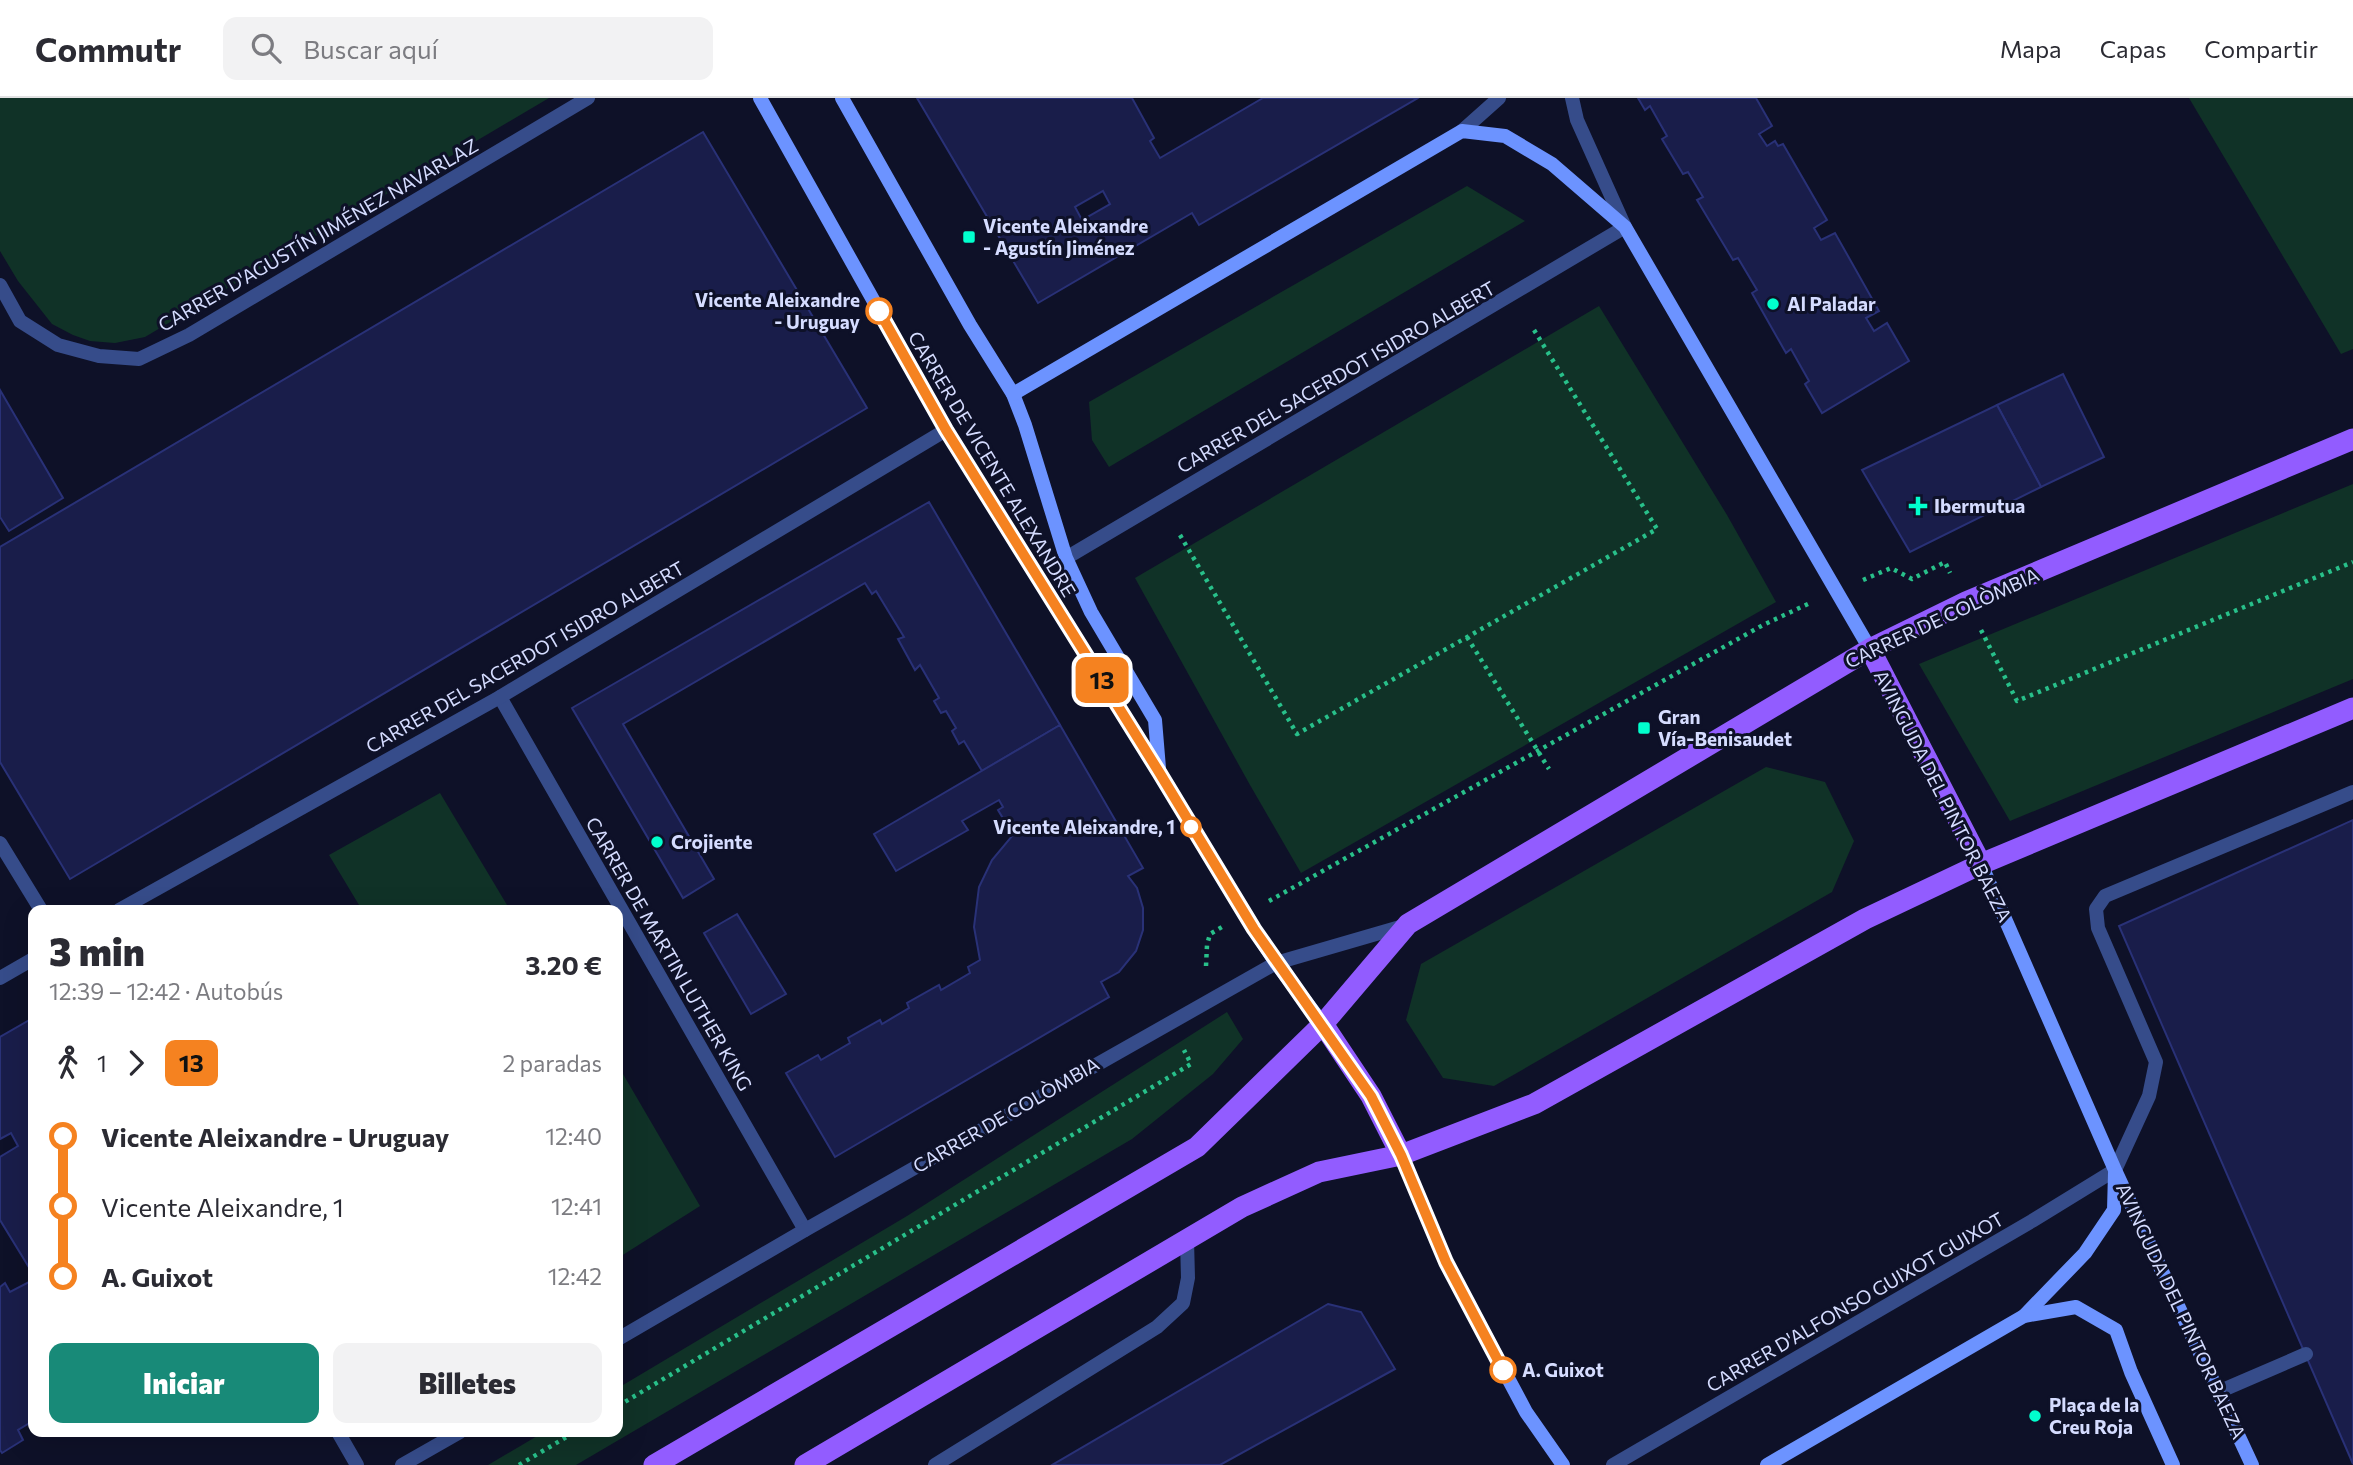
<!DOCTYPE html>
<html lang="es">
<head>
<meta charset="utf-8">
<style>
	body { margin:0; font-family:Commissioner,sans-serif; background:#f2f2f3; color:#2b2b33; height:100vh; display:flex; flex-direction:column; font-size:26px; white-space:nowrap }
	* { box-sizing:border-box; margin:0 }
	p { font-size:23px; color:#7c7c81 }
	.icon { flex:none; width:38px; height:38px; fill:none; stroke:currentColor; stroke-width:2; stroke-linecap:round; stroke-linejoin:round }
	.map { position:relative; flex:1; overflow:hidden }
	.panel { position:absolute; left:28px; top:807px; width:595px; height:532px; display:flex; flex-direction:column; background:#fff; border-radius:14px; box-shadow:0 7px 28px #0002 }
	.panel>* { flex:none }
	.badge { padding:0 14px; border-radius:10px; font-size:24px; line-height:46px }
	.map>.badge { position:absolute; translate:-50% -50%; box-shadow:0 0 0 4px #fff }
	.legs { display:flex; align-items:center; gap:10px; height:77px; padding:0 21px; font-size:23px }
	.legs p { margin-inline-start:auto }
	.overview { display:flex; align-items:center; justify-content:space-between; height:119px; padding:0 21px }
	h1 { font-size:38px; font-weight:800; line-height:52px }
	.action { display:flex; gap:14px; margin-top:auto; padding:14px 21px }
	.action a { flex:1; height:80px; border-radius:14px; background:#188a78; color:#fff; font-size:28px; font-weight:800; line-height:80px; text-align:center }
	.action a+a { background:#f2f2f3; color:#2b2b33 }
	ul { padding:0 21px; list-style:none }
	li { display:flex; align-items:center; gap:24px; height:70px; font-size:26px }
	li i { display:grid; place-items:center; width:10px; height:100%; margin:0 9px; background:currentColor }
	li i::after { content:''; width:18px; height:18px; margin:-9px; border:5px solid; border-radius:50%; background:#fff }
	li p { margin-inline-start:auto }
	li:first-child i { background:linear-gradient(#0000 50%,currentColor 0) }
	li:last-child i { background:linear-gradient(currentColor 50%,#0000 0) }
	header { display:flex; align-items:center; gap:42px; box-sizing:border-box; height:98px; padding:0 35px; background:#fff; border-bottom:2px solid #e1e1e2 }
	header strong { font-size:33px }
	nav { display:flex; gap:38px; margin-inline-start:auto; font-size:24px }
	.search { width:490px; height:63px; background:#f2f2f3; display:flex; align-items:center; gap:18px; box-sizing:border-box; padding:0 24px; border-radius:14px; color:#7c7c81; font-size:26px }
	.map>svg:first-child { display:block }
	.green { fill:#103227 }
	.building { fill:#191d4a; stroke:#293177; stroke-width:2; fill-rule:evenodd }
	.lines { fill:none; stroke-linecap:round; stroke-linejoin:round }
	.path { stroke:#28c08a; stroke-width:4.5; stroke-dasharray:3.5 5; stroke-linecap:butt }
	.lane { stroke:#364c8a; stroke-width:14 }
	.street { stroke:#364c8a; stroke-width:14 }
	.secondary { stroke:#6c93ff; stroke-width:14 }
	.primary { stroke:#925cff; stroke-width:21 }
	.line-1-casing { stroke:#fff; stroke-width:16 }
	.line-1 { stroke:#f58220; stroke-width:10 }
	.poi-dot { fill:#01ffcd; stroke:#0e1128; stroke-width:2.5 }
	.stop-1-dot { fill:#fff; stroke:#f58220; stroke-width:3.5 }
	.labels { text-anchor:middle; stroke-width:6; stroke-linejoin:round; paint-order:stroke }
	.poi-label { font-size:19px; font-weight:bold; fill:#d5dcff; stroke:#0e1128; text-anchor:start }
	.street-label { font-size:19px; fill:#d5dcff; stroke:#0e1128 }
	.stop-label { font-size:19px; font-weight:bold; fill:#d5dcff; stroke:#0e1128; text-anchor:end }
</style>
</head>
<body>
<header>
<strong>Commutr</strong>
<div class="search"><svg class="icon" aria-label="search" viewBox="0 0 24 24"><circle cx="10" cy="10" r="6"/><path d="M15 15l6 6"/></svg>Buscar aquí</div>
<nav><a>Mapa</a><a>Capas</a><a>Compartir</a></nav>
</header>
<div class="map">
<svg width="2353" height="1367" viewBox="0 0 2353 1367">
	<rect width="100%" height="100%" fill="#0e1128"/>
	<g class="green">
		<path d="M0 0H549L145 239 115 245 90 243 73 237 52 226 18 183 0 153Z"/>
		<path d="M2189 0H2353V251L2341 256Z"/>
		<path d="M1467 88 1525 123 1109 369 1092 342 1089 304Z"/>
		<path d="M1599 208 1727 417 1776 504 1301 775 1250 687 1135 480Z"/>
		<path d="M2353 386V581L2010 723 1919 566Z"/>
		<path d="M1766 669 1825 684 1854 743 1832 794 1494 988 1443 980 1406 922 1421 866Z"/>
		<path d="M440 695 510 812H362L329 757Z"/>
		<path d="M1227 914 1243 941 1213 976 1132 1041 576 1367H488L544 1334H618V1290L907 1118Z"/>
		<path d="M623 976 700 1108 618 1160V979Z"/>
	</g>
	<g class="building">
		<path d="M917 0H1132L1154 40 1150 43 1160 60 1263 0H1418L1199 127 1192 115 1038 205ZM1103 93 1110 106 1082 122 1075 109Z"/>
		<path d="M1638 0H1756L1772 28 1759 36 1767 48 1775 43 1778 48 1783 46 1827 122 1814 130 1821 142 1835 135 1879 213 1866 220 1874 233 1887 225 1909 263 1822 315 1805 286 1809 283 1791 251 1786 255 1752 195 1757 192 1738 160 1733 162 1697 102 1703 99 1688 74 1683 76 1662 41 1667 38 1650 8 1645 12Z"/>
		<path d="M703 34 867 310 70 781 0 664V449Z"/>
		<path d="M2063 276 2104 359 2041 389 1997 307Z"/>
		<path d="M0 292 63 400 9 433 0 419Z"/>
		<path d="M1997 307 2041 389 1910 454 1862 372Z"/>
		<path d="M929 404 1060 627 982 673 964 643 959 646 952 633 956 630 946 613 941 615 934 603 939 600 920 567 915 572 898 541 904 539 876 493 872 496 865 485 623 626 714 781 683 800 572 610Z"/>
		<path d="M1060 627 1143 770 1128 778 1137 790 1143 810V832L1136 853 1119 874 1101 884 1109 899 835 1059 786 975 818 957 821 962 850 945 848 940 880 922 882 926 909 910 907 905 939 887 941 892 970 875 968 869 980 862 974 829 979 789 992 762 1013 737 998 712 1003 709 999 702 962 723 968 732 896 773 874 736Z"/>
		<path d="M2353 722V1366L2119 828Z"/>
		<path d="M737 816 786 896 751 916 704 835Z"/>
		<path d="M33 920V1176L0 1122V1059L18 1048 11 1035 0 1041V939Z"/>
		<path d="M33 1182V1323L18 1332 23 1342 2 1355 0 1352V1189L5 1185 10 1194Z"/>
		<path d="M1328 1206 1361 1214 1395 1271 1220 1367H1052Z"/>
	</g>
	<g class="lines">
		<g class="path">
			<path d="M1180 437 1297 636 1657 431 1534 232"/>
			<path d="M1863 482 1891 470 1912 481 1945 464 1950 475"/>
			<path d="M1981 532 2017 603 2353 464"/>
			<path d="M1467 539 1549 671"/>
			<path d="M1269 803 1763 527 1810 505"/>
			<path d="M1206 868 1207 847 1210 836 1222 829"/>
			<path d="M618 1308 1191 966 1184 952"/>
			<path d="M519 1367 575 1334"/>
		</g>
		<g class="lane">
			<path d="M2115 1072 2149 998 2156 964 2098 830 2096 811 2105 798 2353 694"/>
			<path d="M2218 1294 2306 1256"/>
		</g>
		<g class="street">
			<path d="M1462 33 1499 0"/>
			<path d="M0 187 20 223 58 247 99 258 139 261 189 237 588 0"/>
			<path d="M1066 460 1625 129 1577 22 1572 0"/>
			<path d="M500 599 805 1132"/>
			<path d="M0 745 41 812"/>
			<path d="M119 812 500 599 946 332"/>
			<path d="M0 880 33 861"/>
			<path d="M618 1241 805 1132 1276 865 1407 827"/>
			<path d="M338 1334 357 1367"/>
			<path d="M402 1367 460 1334"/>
			<path d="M935 1367 1157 1229 1183 1205 1188 1180 1187 1142"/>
			<path d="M1613 1367 2032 1123 2115 1072"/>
		</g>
		<g class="secondary">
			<path d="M760 0 946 332 1159 674 1254 831 1276 865 1323 926"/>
			<path d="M842 0 970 227 1013 296 1025 327 1066 460 1091 514 1155 622 1159 670"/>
			<path d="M1013 296 1462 33 1505 38 1552 66 1625 129 1870 551"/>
			<path d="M1981 766 2115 1072 2252 1367"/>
			<path d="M1401 1057 1446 1164 1526 1314 1563 1367"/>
			<path d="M2024 1218 2085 1155 2114 1112 2115 1075"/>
			<path d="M1767 1367 2024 1218 2076 1209 2116 1232 2131 1274 2173 1367"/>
		</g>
		<g class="primary">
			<path d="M1870 551 1981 766"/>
			<path d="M1323 926 1371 998 1401 1057"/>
			<path d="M654 1367 1197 1049 1323 926 1408 826 1870 551 1966 504 2353 341"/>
			<path d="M805 1367 1242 1109 1319 1074 1401 1057 1534 1006 1865 821 1981 766 2353 610"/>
		</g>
	</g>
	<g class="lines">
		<defs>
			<path id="line-1" d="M879 213 946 332 1159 674 1254 831 1371 998 1401 1057 1446 1164 1503 1272"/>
		</defs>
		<use href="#line-1" class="line-1-casing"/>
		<use href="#line-1" class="line-1"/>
	</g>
	<g class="poi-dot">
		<rect x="962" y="132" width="14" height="14" rx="3.5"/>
		<circle cx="1773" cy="206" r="7"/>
		<path d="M1914.5 397.5h7v7h7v7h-7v7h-7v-7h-7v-7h7z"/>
		<rect x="1637" y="623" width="14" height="14" rx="3.5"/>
		<circle cx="657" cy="744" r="7"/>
		<circle cx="2035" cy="1318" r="7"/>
	</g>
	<g class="stop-1-dot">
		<circle cx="879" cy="213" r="12"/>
		<circle cx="1191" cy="729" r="9"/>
		<circle cx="1503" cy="1272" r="12"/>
	</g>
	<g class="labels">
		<g class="poi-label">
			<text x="983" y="135">Vicente Aleixandre<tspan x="983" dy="22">- Agustín Jiménez</tspan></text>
			<text x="1787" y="213">Al Paladar</text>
			<text x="1934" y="415">Ibermutua</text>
			<text x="1658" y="626">Gran<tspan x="1658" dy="22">Vía-Benisaudet</tspan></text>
			<text x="671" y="751">Crojiente</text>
			<text x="2049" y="1314">Plaça de la<tspan x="2049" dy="22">Creu Roja</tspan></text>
		</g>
		<g class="street-label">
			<text transform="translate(318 137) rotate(-30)" y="7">CARRER D'AGUSTÍN JIMÉNEZ NAVARLAZ</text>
			<text transform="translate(1336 279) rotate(-30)" y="7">CARRER DEL SACERDOT ISIDRO ALBERT</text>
			<text transform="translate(992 366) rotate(59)" y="7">CARRER DE VICENTE ALEXANDRE</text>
			<text transform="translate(1942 520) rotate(-25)" y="7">CARRER DE COLÒMBIA</text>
			<text transform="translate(525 559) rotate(-30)" y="7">CARRER DEL SACERDOT ISIDRO ALBERT</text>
			<text transform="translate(1943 698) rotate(63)" y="7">AVINGUDA DEL PINTOR BAEZA</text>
			<text transform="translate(669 856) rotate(60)" y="7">CARRER DE MARTIN LUTHER KING</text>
			<text transform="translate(1006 1017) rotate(-30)" y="7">CARRER DE COLÒMBIA</text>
			<text transform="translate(1855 1204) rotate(-30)" y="7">CARRER D'ALFONSO GUIXOT GUIXOT</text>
			<text transform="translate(2181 1213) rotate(65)" y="7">AVINGUDA DEL PINTOR BAEZA</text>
		</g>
		<g class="stop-label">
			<text x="860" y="209">Vicente Aleixandre<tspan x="860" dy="22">- Uruguay</tspan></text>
			<text x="1175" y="736">Vicente Aleixandre, 1</text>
			<text x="1522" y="1279" text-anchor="start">A. Guixot</text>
		</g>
	</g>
</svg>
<b class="badge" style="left:1102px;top:582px;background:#f58220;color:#111">13</b>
<section class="panel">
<div class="overview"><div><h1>3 min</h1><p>12:39 – 12:42 · Autobús</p></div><b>3.20 €</b></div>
<div class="legs"><svg class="icon" aria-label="walk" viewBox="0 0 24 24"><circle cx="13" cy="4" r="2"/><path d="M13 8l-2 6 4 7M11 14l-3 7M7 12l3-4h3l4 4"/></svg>1<svg class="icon" aria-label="forward" viewBox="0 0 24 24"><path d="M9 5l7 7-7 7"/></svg><b class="badge" style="background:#f58220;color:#111">13</b><p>2 paradas</p></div>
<ul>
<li><i style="color:#f58220"></i><b>Vicente Aleixandre - Uruguay</b><p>12:40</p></li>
<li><i style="color:#f58220"></i><span>Vicente Aleixandre, 1</span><p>12:41</p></li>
<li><i style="color:#f58220"></i><b>A. Guixot</b><p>12:42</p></li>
</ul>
<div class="action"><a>Iniciar</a><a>Billetes</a></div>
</section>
</div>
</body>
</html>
